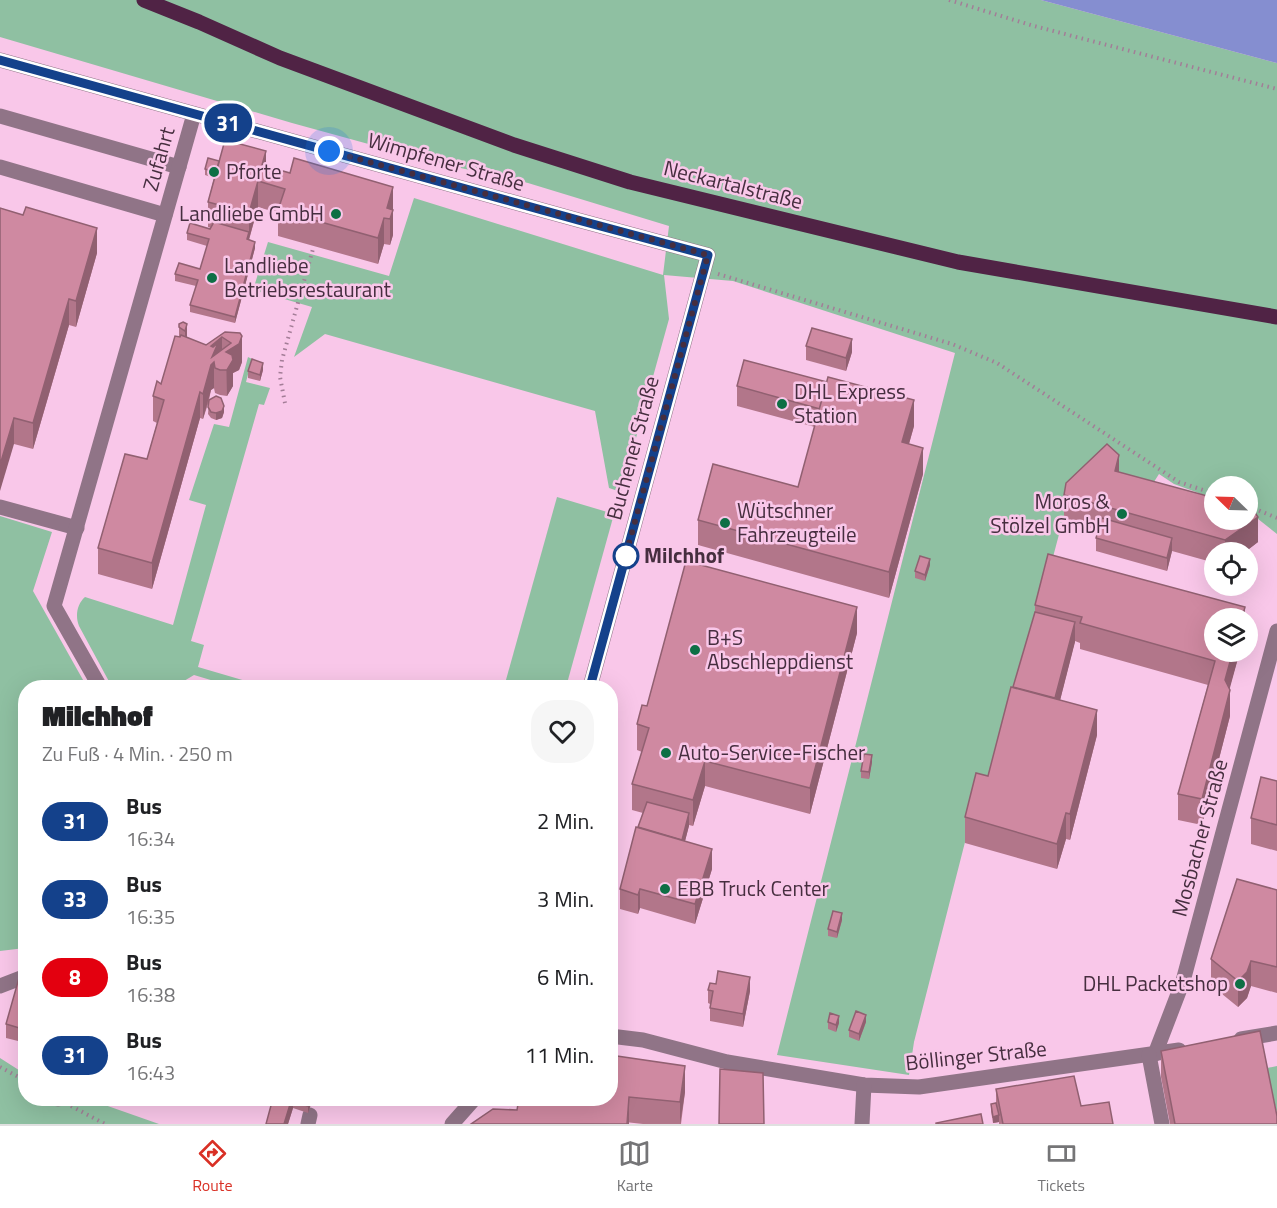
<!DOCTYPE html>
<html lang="de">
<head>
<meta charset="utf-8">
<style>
	body { margin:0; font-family:"Titillium Web",sans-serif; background:#f6f6f6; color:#202124; height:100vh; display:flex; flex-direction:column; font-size:22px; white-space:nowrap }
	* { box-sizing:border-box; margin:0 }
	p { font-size:20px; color:#757577 }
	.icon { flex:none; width:33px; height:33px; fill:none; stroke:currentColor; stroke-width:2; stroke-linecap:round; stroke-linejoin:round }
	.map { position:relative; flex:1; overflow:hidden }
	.details { position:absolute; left:18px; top:680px; width:600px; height:426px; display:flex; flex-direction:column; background:#fff; border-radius:24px; box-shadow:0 6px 24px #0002 }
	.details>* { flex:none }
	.badge { padding:0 12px; border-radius:20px; font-size:21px; line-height:39px }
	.needle { width:39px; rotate:293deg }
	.buttons { position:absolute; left:1204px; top:476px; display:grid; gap:12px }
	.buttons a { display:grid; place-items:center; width:54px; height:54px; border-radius:50%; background:#fff; box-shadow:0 6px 24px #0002; font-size:30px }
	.you { position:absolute; width:30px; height:30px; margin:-15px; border:4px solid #fff; border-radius:50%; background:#1a73e8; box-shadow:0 0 0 9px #1a73e833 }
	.map>.badge { position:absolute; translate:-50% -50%; box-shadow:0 0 0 3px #fff }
	.round { display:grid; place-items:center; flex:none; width:63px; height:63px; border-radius:24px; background:#f6f6f6 }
	.summary { display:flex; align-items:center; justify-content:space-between; height:102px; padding:0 24px }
	h1 { font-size:28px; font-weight:800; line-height:45px }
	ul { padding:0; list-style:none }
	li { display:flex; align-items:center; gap:18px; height:78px; padding:0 24px }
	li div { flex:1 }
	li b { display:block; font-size:22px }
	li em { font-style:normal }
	li .badge { min-width:66px; font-weight:700; text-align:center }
	.dock { display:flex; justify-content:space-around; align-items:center; height:84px; border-top:2px solid #e0e0e0; background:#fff; font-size:16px; color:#757577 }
	.dock a { display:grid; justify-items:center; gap:3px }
	.dock .selected { color:#d93025 }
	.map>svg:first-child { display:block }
	.green { fill:#8fc0a2 }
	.water { fill:#858ed0 }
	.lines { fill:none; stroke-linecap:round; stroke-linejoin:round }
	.path { stroke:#a37d97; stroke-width:4; stroke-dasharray:1.5 4.5; stroke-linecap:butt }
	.minor { stroke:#907487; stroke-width:15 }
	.major { stroke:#502345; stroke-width:15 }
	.wall { fill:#b2768a }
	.shaded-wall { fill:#916071 }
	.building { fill:#cf89a1; stroke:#916071; stroke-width:1.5; fill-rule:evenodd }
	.line-casing { stroke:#fff; stroke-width:14 }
	.line { stroke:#14418b; stroke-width:9 }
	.walk { stroke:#462e3f; stroke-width:6; stroke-dasharray:0 10.8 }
	.poi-dot { fill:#0e6f45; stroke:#f9c7e9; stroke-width:2 }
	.stop-dot { fill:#fff; stroke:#14418b; stroke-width:3 }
	.labels { text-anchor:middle; stroke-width:5; stroke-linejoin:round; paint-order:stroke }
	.street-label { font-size:21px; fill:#462e3f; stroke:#f9c7e9 }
	.poi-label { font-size:21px; fill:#462e3f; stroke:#f9c7e9; text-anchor:start }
	.stop-label { font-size:21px; font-weight:bold; fill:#462e3f; stroke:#f9c7e9; text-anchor:start }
</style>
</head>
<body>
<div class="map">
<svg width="1277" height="1124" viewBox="0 0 1277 1124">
	<rect width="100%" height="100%" fill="#f9c7e9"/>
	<g class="green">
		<path d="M0 0H1041L1277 63V534L1248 511V486H1215V499L1174 484 1159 474 1152 485 1066 508 988 802 976 799 914 1042 909 1075 777 1055 955 353 733 281 664 275 669 319 621 492 609 488 595 411 325 334 294 357 312 307 253 290 268 242 389 276 414 198 663 275 669 226 528 183 434 162 292 123 0 37Z"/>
		<path d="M248 357 252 359 246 382 270 388 264 405 259 404 191 641 204 645 198 667 266 687H234L194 675 174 687H112L79 626C75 616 77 604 85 597L173 625 206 505 189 500 214 424 229 427Z"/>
		<path d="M557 497 614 514 566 687H504Z"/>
		<path d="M0 516 52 532 33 591 87 687H26L25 948 0 951Z"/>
		<path d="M0 1058 25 1074 26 1098H85L159 1124H0Z"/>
		<path d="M1277 1066V1114L1267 1068Z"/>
	</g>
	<path class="water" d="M1041 0H1277V63Z"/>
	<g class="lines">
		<g class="path">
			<path d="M949 0 1034 26 1277 89"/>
			<path d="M718 274 952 344 997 363 1179 482 1215 494"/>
			<path d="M285 403 280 377 282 360 313 249"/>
			<path d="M1248 506 1277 518"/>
			<path d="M0 1067 26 1081"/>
			<path d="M71 1106 105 1124"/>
		</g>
		<g class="minor">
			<path d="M0 60 578 220 708 255 590 687"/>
			<path d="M0 116 179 167"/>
			<path d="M0 167 165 215"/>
			<path d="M0 507 77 528"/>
			<path d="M100 687 54 606 194 114"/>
			<path d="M0 986 26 976"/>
			<path d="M610 1036 643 1040 727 1062 864 1085 919 1087 1179 1050"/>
			<path d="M1241 1039 1277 1033"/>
			<path d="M1155 1054 1183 981 1277 631"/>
			<path d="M1149 1055 1162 1124"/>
			<path d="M58 1099V1098"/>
			<path d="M308 1124 310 1115"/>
			<path d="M452 1124 475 1098"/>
			<path d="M862 1124 864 1085"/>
		</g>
		<path class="major" d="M144 0 199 22 280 58 514 145 630 182 958 262 1277 317"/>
	</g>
	<g class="wall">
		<path d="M219 161 266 166 290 173 393 187V235L390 245 384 244 378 264 278 236V213L258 207 249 240 255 248 235 323 190 312V305L196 286 175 281V274L200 269 207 246 187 240V233L211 228 208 227V202L214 178 205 175V169Z"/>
		<path d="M0 208 97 253 76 327 69 325 33 449 14 444Z"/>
		<path d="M183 322 187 338 206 345 225 332 242 362 239 370 233 373V386L227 396 220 395 215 393 214 388 211 390 209 400 224 412 222 418 216 420 211 418 208 414 209 401 203 419 200 418 152 589 98 574V548L147 459 157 423 153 421V396L161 384 179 337V324Z"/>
		<path d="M806 346 852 352 846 371 806 360Z"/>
		<path d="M263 370 260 381 248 378V371Z"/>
		<path d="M737 386 914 426 909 444 923 474 889 598 698 545V520L798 487 815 427 737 406Z"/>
		<path d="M1119 472 1258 542 1245 552H1215V563L1172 551 1167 571 1096 551V538L1098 530 1064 521V495Z"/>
		<path d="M930 565 925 581 915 578V571Z"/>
		<path d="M1035 605 1245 618 1215 651H1240L1229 689 1230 716 1202 825 1178 820V794L1208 685 1080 649V643L1075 641 1060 700 1097 735 1070 840 1066 839 1057 869 965 843V817L988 776 1035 612Z"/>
		<path d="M857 633 810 814 705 786 693 826 689 825 685 841 712 869 695 924 640 908 638 914 620 909V889L643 813 632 810V784L642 752 637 750V724L647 706Z"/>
		<path d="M872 762 869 779 861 778V771Z"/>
		<path d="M1277 781V851L1251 844V818Z"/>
		<path d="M1277 890V993L1251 986 1247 998 1238 1007 1211 985V959Z"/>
		<path d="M842 920 837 938 828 936V929Z"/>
		<path d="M26 980V1043L6 1038V1024Z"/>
		<path d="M716 984 750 991 743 1027 710 1021V1004L708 1003V990Z"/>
		<path d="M828 1022 839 1023 836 1032 828 1029Z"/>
		<path d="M866 1022 859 1041 849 1037V1030Z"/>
		<path d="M1161 1051 1277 1124H1170L1161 1077Z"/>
		<path d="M996 1089 1081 1106 1113 1124H999V1122L993 1123 991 1111V1104L996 1103Z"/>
		<path d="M685 1092 681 1124H643L517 1110 519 1098Z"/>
		<path d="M273 1098H313L308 1113 293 1108 288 1124H266Z"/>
	</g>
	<g class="shaded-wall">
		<path d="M266 151V177L262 165Z"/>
		<path d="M258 181V207L247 246V239L249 232V213Z"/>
		<path d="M393 187V235L390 245V219L387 208Z"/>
		<path d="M384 218V244L378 264V238Z"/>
		<path d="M97 228V253L76 327V301Z"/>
		<path d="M255 242V248L235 323V317Z"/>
		<path d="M69 299V325L33 449V423Z"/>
		<path d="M187 324V350L185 357V331Z"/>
		<path d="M242 336V362L239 370 233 373V386L227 396 226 352Z"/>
		<path d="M222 337V363L215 368 214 362V388L211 390 203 419V394L211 346Z"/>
		<path d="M852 339V352L846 371V358Z"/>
		<path d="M263 363V370L260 381V375Z"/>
		<path d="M200 392V418L152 589V563Z"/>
		<path d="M914 400V426L902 468V442Z"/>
		<path d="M224 406V412L222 418 216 420V413Z"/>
		<path d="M14 418V444L0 491V465Z"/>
		<path d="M923 448V474L889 598V572Z"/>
		<path d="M1119 455V481L1115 471Z"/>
		<path d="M1258 517V542L1245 552H1225V540Z"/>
		<path d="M1172 538V551L1167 571V558Z"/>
		<path d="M930 559V565L925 581V575Z"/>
		<path d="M857 607V633L810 814V788Z"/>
		<path d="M1245 607V618H1242Z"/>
		<path d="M1075 622V642L1054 724V704Z"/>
		<path d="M1233 651H1240L1225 706V680Z"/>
		<path d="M1230 690V716L1202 825V799Z"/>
		<path d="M1097 710V735L1070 840V814Z"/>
		<path d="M872 755V762L869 779V772Z"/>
		<path d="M705 761V786L693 826V800Z"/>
		<path d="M689 813V826L680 860V846Z"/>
		<path d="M1066 813V839L1057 869V844Z"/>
		<path d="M712 849V869L695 924V904Z"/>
		<path d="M640 889V908L638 914V895Z"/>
		<path d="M842 913V920L837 938V932Z"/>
		<path d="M1251 961V986L1247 998 1238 1007V981Z"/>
		<path d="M750 977V991L743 1027V1014Z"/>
		<path d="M866 1015V1022L859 1041V1034Z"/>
		<path d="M839 1016V1023L836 1032V1025Z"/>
		<path d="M685 1066V1092L680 1124V1102Z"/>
		<path d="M629 1097V1124H627Z"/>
		<path d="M292 1098H296L293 1101V1108L288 1124H284Z"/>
		<path d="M311 1098H313L308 1113V1106Z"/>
		<path d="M999 1115V1122L993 1123V1117Z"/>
	</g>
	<g class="building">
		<path d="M225 140 266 151 262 165 290 173 294 158 393 187 387 208 393 210 390 219 384 218 378 238 278 210 285 189 258 181 249 213 208 202Z"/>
		<path d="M208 158 219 161 216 172 205 169Z"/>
		<path d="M26 207 97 228 76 301 69 299 33 423 14 418 0 465V208L23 215Z"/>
		<path d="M214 222 249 232 247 239 255 242 235 317 190 305 198 280 175 274 179 263 200 269 209 239 187 233 190 223 210 229Z"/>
		<path d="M183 322 187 324 185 331 179 327V324Z"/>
		<path d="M812 328 852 339 846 358 806 346Z"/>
		<path d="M225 332 240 333 242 336 239 344 226 352 232 355 233 360 227 370H220L215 368 214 362 211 365 203 394 200 392 152 563 98 548 125 454 147 459 164 400 153 396 157 381 161 384 175 336 180 337 181 335 206 345ZM222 337 231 343 212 357 218 343 213 347 211 346Z"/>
		<path d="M252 359 263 363 260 375 248 371Z"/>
		<path d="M744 360 827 382 820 409 737 386Z"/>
		<path d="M828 377 914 400 902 442 923 448 889 572 698 520 713 464 798 487Z"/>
		<path d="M216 396 221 398 224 406 222 411 216 413 211 412 208 407 209 400Z"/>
		<path d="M1107 444 1119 455 1115 471 1215 498V519H1248V502L1258 517 1225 540 1064 495 1066 483Z"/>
		<path d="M1102 518 1172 538 1167 558 1096 538Z"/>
		<path d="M1048 554 1245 607 1242 618H1215V651H1233L1225 680 1230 690 1202 799 1178 794 1215 661 1080 623 1082 617 1035 605Z"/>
		<path d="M920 556 930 559 925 575 915 571Z"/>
		<path d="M686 561 857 607 810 788 705 761 693 800 632 784 649 728 637 724 642 705 647 706Z"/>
		<path d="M1035 612 1075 622 1055 698 1013 687Z"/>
		<path d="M195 682 212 687H193Z"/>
		<path d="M1011 687 1097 710 1070 814 1066 813 1057 844 965 817 976 773 988 776Z"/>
		<path d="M864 754 872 755 869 772 861 771Z"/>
		<path d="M1261 777 1277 781V825L1251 818Z"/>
		<path d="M647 802 689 813 682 840 638 827Z"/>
		<path d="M636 827 712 849 695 904 640 889 638 895 620 889Z"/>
		<path d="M1237 879 1277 890V967L1251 961 1247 972 1238 981 1211 959Z"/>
		<path d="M833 911 842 913 837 932 828 929Z"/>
		<path d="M718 971 750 977 743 1014 710 1008 713 991 708 990 710 983 716 984Z"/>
		<path d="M19 978 26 980V1030L6 1024Z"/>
		<path d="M856 1011 866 1015 859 1034 849 1030Z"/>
		<path d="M830 1013 839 1016 836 1025 828 1022Z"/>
		<path d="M1260 1031 1277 1116V1124H1175L1161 1051Z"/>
		<path d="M610 1055 685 1066 680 1102 629 1097 627 1124H471L493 1109 517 1110 519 1098H610Z"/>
		<path d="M720 1069 763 1073 764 1124H719Z"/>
		<path d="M1074 1076 1081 1106 1109 1102 1113 1124H1003L996 1089Z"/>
		<path d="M273 1098H292L284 1124H266Z"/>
		<path d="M293 1098H311L308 1106 293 1101Z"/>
		<path d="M996 1103 999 1115 993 1117 991 1104Z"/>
		<path d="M981 1114 983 1124H936V1123Z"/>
	</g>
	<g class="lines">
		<defs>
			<path id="line" d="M0 60 578 220 708 255 590 687"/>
		</defs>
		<use href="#line" class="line-casing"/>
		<use href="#line" class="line"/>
		<path class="walk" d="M329 151 708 255 625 558 626 556"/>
	</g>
	<g class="poi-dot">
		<circle cx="214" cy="172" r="6"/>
		<circle cx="336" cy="214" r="6"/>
		<circle cx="212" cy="278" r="6"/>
		<circle cx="782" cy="404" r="6"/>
		<circle cx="1122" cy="514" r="6"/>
		<circle cx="725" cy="523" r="6"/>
		<circle cx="695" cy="650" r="6"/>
		<circle cx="666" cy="753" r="6"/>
		<circle cx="665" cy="889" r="6"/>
		<circle cx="1240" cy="984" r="6"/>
	</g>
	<circle class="stop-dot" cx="626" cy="556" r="12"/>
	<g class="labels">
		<g class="street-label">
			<text transform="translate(159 159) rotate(-74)" y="7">Zufahrt</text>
			<text transform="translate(446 162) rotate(16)" y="7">Wimpfener Straße</text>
			<text transform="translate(733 185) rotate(14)" y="7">Neckartalstraße</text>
			<text transform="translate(633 448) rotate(-75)" y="7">Buchener Straße</text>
			<text transform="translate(1200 838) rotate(-75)" y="7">Mosbacher Straße</text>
			<text transform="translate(976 1056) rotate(-6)" y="7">Böllinger Straße</text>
		</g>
		<g class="poi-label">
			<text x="226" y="179">Pforte</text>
			<text x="324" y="221" text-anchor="end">Landliebe GmbH</text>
			<text x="224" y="273">Landliebe<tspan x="224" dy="24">Betriebsrestaurant</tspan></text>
			<text x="794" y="399">DHL Express<tspan x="794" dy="24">Station</tspan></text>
			<text x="1110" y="509" text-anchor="end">Moros &amp;<tspan x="1110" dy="24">Stölzel GmbH</tspan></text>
			<text x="737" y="518">Wütschner<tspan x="737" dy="24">Fahrzeugteile</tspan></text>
			<text x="707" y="645">B+S<tspan x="707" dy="24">Abschleppdienst</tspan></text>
			<text x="678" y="760">Auto-Service-Fischer</text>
			<text x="677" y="896">EBB Truck Center</text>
			<text x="1228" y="991" text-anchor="end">DHL Packetshop</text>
		</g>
		<g class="stop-label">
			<text x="644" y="563">Milchhof</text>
		</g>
	</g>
</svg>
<div class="buttons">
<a><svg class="needle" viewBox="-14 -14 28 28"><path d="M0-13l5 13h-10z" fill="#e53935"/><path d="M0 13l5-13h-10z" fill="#757577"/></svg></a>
<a><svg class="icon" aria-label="locate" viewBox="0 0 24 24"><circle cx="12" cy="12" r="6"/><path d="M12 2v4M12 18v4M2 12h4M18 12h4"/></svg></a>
<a><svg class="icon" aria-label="layers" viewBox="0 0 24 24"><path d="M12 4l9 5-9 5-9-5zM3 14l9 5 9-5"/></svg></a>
</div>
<div class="you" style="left:329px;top:151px"></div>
<b class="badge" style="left:228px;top:123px;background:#14418b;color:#fff">31</b>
<section class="details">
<div class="summary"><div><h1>Milchhof</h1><p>Zu Fuß · 4 Min. · 250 m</p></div><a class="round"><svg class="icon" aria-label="heart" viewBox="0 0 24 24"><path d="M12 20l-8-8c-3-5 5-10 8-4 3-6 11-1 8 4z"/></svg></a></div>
<ul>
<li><span class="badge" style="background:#14418b;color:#fff">31</span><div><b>Bus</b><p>16:34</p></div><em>2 Min.</em></li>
<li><span class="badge" style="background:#14418b;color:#fff">33</span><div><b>Bus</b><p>16:35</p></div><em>3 Min.</em></li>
<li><span class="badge" style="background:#e3000f;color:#fff">8</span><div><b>Bus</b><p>16:38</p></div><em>6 Min.</em></li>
<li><span class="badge" style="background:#14418b;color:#fff">31</span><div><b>Bus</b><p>16:43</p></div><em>11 Min.</em></li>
</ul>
</section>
</div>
<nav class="dock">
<a class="selected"><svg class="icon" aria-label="directions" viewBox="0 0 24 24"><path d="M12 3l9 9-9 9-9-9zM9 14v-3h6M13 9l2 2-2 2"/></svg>Route</a>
<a><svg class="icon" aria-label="map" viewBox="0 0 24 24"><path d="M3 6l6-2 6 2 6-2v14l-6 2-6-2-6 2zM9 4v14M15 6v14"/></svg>Karte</a>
<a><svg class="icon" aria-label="tickets" viewBox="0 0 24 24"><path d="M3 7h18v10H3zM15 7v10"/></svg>Tickets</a>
</nav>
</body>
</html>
